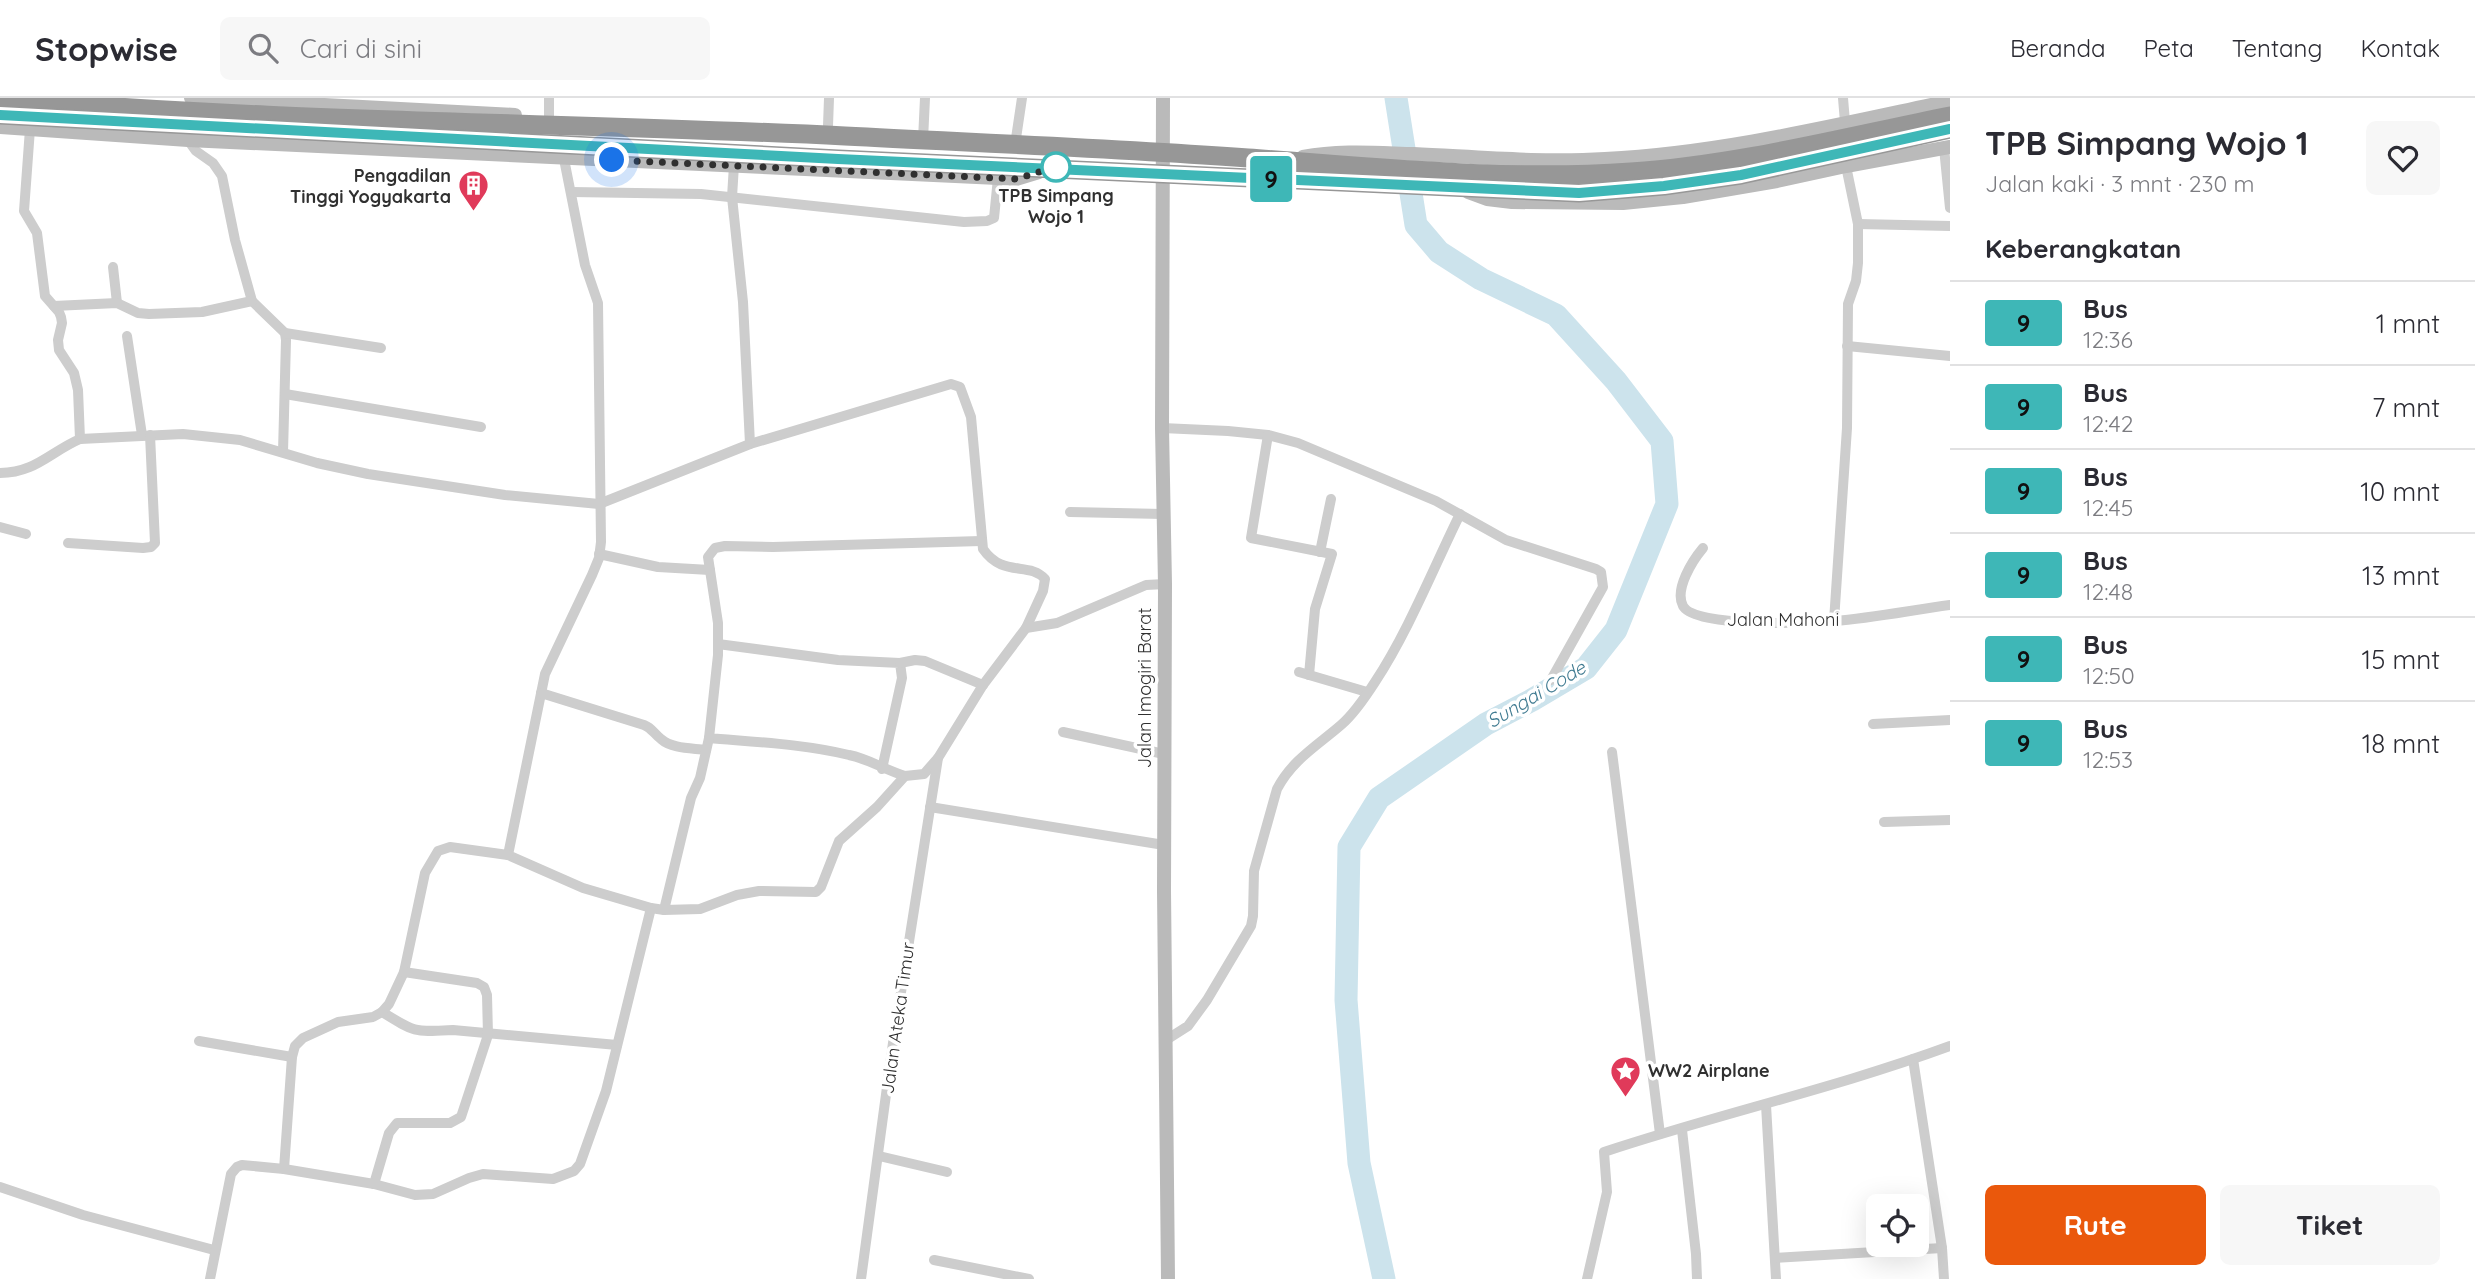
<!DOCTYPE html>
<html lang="id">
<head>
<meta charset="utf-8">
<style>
	body { margin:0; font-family:Quicksand,sans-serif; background:#f7f7f7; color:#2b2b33; height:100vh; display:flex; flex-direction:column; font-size:26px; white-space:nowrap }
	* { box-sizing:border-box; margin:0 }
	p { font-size:23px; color:#7c7c81 }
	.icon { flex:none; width:38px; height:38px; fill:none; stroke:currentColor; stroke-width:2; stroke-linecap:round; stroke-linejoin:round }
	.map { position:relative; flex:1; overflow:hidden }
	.drawer { display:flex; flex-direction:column; background:#fff; width:525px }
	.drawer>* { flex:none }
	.badge { padding:0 14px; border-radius:5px; font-size:24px; line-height:46px }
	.buttons { position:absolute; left:1866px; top:1096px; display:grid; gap:14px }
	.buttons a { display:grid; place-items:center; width:63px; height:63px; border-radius:10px; background:#fff; box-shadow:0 7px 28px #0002; font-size:35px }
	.you { position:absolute; width:35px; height:35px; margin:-18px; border:5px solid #fff; border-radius:50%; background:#1a73e8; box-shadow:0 0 0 10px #1a73e833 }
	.map>.badge { position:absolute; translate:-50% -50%; box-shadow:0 0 0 4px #fff }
	h2 { padding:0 35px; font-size:26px; line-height:63px }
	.round { display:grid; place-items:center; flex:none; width:74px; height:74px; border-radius:10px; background:#f7f7f7 }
	.headline { display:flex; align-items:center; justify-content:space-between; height:119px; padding:0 35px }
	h1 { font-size:33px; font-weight:700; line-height:52px }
	.action { display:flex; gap:14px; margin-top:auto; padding:14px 35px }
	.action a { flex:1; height:80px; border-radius:10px; background:#ea580c; color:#fff; font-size:28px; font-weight:700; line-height:80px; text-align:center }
	.action a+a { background:#f7f7f7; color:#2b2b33 }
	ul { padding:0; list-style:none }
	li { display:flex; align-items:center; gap:21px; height:84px; padding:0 35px; border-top:2px solid #e1e1e2 }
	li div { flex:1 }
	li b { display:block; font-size:26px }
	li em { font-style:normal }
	li .badge { min-width:77px; font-weight:700; text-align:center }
	header { display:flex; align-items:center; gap:42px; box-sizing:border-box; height:98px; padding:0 35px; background:#fff; border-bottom:2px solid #e1e1e2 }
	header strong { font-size:33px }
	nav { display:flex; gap:38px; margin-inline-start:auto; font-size:24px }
	.search { width:490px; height:63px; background:#f7f7f7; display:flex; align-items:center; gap:18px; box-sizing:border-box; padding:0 24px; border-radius:10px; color:#7c7c81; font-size:26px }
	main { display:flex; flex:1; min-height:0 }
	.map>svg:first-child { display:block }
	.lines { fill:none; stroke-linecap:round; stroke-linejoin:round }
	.river { stroke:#cce3ec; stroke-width:23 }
	.street { stroke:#cdcdcd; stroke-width:10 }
	.secondary { stroke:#bababa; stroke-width:14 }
	.highway { stroke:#979797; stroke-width:19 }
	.line-casing { stroke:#fff; stroke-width:16 }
	.line { stroke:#3eb7b7; stroke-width:10 }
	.walk { stroke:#303030; stroke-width:7; stroke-dasharray:0 12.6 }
	.stop-dot { fill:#fff; stroke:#3eb7b7; stroke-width:3.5 }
	.labels { text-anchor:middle; stroke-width:7; stroke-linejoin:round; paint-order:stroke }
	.poi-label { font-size:18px; font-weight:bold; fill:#303030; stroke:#fff; text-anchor:end }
	.stop-label { font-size:18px; font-weight:bold; fill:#303030; stroke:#fff }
	.street-label { font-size:18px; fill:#303030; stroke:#fff }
	.water-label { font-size:19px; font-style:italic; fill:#407b91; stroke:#fff }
</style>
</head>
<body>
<header>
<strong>Stopwise</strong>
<div class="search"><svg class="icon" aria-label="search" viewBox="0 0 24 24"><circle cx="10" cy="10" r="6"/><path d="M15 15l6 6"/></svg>Cari di sini</div>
<nav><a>Beranda</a><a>Peta</a><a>Tentang</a><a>Kontak</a></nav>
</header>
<main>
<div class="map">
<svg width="1950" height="1181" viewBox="0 0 1950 1181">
	<rect width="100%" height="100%" fill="#fff"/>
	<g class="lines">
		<path class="river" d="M1384 1181 1359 1065 1346 902 1349 749 1379 700 1486 626 1532 602 1586 570 1616 532 1667 406 1662 343 1616 283 1556 217 1481 181 1439 154 1416 127 1396 0"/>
		<g class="street">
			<path d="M549 0V19"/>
			<path d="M1843 0 1845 24"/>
			<path d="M828 28 829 0"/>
			<path d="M30 31 24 113 37 135 45 198 59 214 61 219 62 225 58 242 59 252 74 275 78 292 80 341"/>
			<path d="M188 42 196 53 213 65 222 78 235 142 252 203 285 235 286 242 283 354"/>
			<path d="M923 42 925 0"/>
			<path d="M1015 47 1022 0"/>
			<path d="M1944 50 1950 110"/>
			<path d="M564 61 585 167 598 205 601 444 599 460 592 477 545 576 508 757 583 790 651 810"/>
			<path d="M571 94 701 96 964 124 987 123 994 120 998 80"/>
			<path d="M1858 126 1950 128"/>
			<path d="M113 169 117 205"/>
			<path d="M54 208 117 205 138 215 149 216 202 214 252 203"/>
			<path d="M285 235 381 250"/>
			<path d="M127 238 142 337"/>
			<path d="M1847 248 1950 258"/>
			<path d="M285 296 481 329"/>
			<path d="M1162 330 1228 333 1268 337 1298 345 1436 403 1506 442 1596 471 1601 474 1603 489 1551 582"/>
			<path d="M1268 337 1251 440 1332 456 1315 511 1309 577"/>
			<path d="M750 346 951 286 960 289 971 319 983 451C1003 480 1029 463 1045 481L1043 493 1026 530"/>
			<path d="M0 375C35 375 50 354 80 341L183 336 240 342 317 365 368 376 505 397 599 406 750 346 743 204 732 99 734 67"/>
			<path d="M1070 414 1163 416"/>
			<path d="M0 429 26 436"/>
			<path d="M68 445 143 450 151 449 155 445 150 337"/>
			<path d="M1703 450C1693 462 1674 491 1683 508 1695 530 1809 525 1834 523 1873 520 1912 512 1950 507"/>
			<path d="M1320 454 1331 401"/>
			<path d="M599 456 658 469 710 472"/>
			<path d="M1834 523 1847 330 1848 206 1856 183 1858 165V126L1846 68"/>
			<path d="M718 546 838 562 900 565 902 580 882 671"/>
			<path d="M900 565 915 562 925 563 983 587"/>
			<path d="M1299 574 1367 594"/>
			<path d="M541 595 644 627C652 630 654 636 661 641 672 651 692 650 706 652"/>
			<path d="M1873 626 1950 622"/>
			<path d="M1063 634 1164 656"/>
			<path d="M1612 654 1660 1036"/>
			<path d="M905 678C885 672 869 661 849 657 804 646 755 644 709 640L718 557V525L708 459 715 450 725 448 773 449 981 443"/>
			<path d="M930 709 1164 747"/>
			<path d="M1884 724 1950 722"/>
			<path d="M664 812 682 737 691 700 700 680 709 640"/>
			<path d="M382 914C416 935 414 934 453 932L617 947"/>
			<path d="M1166 942 1188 928 1207 902 1251 828 1253 818 1254 773 1277 691C1292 662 1318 647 1341 627 1354 616 1366 598 1375 584 1408 534 1433 471 1460 416"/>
			<path d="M199 943 292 959"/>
			<path d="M1913 961 1942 1150 1944 1181"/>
			<path d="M1766 1007 1776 1181"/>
			<path d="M1682 1032 1696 1156 1697 1181"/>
			<path d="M879 1058 947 1074"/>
			<path d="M284 1071 292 959 295 948 303 940 338 924 373 919 382 914 389 906 404 874 425 775 438 753 450 749 508 757"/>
			<path d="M374 1086 389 1035 397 1025H450L461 1019 488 937 487 897 484 889 477 885 404 874"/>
			<path d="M0 1089 83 1117 214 1152"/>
			<path d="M1775 1160 1942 1150"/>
			<path d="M934 1162 1029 1181"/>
			<path d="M210 1181 231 1076 237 1069 242 1067 284 1071 374 1086 415 1097 433 1096 469 1080 483 1076 553 1081 574 1073 580 1066 606 993 651 810 664 812 700 811 737 797 759 793 816 794 821 789 839 743 877 709 905 678 924 676 938 660 983 587 1026 530 1057 525 1146 487 1165 486"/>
			<path d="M861 1181 893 945 938 660"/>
			<path d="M1587 1181 1607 1094 1604 1054C1718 1016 1836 990 1950 948"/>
		</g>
		<g class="secondary">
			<path d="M191 0 515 17"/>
			<path d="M1163 0 1162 330 1165 486 1164 793 1168 1181"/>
			<path d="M0 29 188 42 998 80 1016 81 1039 74"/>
			<path d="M1303 59C1340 52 1376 55 1414 56 1477 59 1541 65 1605 61 1721 55 1836 27 1950 3"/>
			<path d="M1468 94 1487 101 1512 104 1623 105 1683 99 1777 83 1846 68 1950 49"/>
		</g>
		<g class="highway">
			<path d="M0 0C281 25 563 24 845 38 979 45 1114 50 1248 60 1375 69 1503 83 1631 74 1738 67 1845 39 1950 18"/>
			<path d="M0 17 838 61 1579 95 1664 88 1741 77 1950 31"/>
		</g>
	</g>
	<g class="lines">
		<defs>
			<path id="line" d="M0 17 838 61 1579 95 1664 88 1741 77 1950 31"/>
		</defs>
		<use href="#line" class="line-casing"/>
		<use href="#line" class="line"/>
		<path class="walk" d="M612 62 1016 81 1056 69"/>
	</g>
	<defs>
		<symbol id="building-pin" viewBox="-11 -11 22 30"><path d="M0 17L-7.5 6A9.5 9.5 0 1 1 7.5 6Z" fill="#e03a5a" stroke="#fff"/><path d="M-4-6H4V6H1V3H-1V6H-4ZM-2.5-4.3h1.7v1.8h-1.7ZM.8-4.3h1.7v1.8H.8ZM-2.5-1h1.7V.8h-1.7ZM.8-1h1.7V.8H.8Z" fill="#fff"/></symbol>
		<symbol id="sight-pin" viewBox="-11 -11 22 30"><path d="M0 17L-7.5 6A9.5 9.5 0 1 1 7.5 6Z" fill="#e03a5a" stroke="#fff"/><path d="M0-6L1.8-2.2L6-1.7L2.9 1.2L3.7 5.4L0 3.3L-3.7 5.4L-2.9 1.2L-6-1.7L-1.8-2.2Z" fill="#fff"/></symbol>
	</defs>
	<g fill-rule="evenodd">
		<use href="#building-pin" x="456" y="70" width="35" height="47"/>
		<use href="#sight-pin" x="1608" y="956" width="35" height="47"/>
	</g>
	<circle class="stop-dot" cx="1056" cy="69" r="14"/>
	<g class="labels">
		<g class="poi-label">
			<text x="451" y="84">Pengadilan<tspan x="451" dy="21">Tinggi Yogyakarta</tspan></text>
			<text x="1648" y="979" text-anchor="start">WW2 Airplane</text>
		</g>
		<g class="stop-label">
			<text x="1056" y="104">TPB Simpang<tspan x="1056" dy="21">Wojo 1</tspan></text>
		</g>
		<g class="street-label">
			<text x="1783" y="528">Jalan Mahoni</text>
			<text transform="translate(1145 590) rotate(-90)" y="6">Jalan Imogiri Barat</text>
			<text transform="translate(898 920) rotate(-82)" y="6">Jalan Ateka Timur</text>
		</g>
		<g class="water-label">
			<text transform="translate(1536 596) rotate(-31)" y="7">Sungai Code</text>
		</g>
	</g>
</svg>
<div class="buttons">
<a><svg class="icon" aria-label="locate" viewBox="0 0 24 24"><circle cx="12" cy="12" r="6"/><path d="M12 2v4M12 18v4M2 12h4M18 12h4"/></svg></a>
</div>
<div class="you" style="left:612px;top:62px"></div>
<b class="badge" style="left:1271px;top:81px;background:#3eb7b7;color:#111">9</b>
</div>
<section class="drawer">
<div class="headline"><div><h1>TPB Simpang Wojo 1</h1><p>Jalan kaki · 3 mnt · 230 m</p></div><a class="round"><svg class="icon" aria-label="heart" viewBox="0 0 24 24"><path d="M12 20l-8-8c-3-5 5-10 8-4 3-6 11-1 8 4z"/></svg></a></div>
<h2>Keberangkatan</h2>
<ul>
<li><span class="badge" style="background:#3eb7b7;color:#111">9</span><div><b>Bus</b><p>12:36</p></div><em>1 mnt</em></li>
<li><span class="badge" style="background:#3eb7b7;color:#111">9</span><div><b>Bus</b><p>12:42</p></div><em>7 mnt</em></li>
<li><span class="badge" style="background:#3eb7b7;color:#111">9</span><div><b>Bus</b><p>12:45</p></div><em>10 mnt</em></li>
<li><span class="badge" style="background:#3eb7b7;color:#111">9</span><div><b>Bus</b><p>12:48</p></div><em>13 mnt</em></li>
<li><span class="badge" style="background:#3eb7b7;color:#111">9</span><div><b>Bus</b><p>12:50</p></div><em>15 mnt</em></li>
<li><span class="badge" style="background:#3eb7b7;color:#111">9</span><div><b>Bus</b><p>12:53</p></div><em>18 mnt</em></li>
</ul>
<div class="action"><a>Rute</a><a>Tiket</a></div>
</section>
</main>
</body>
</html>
